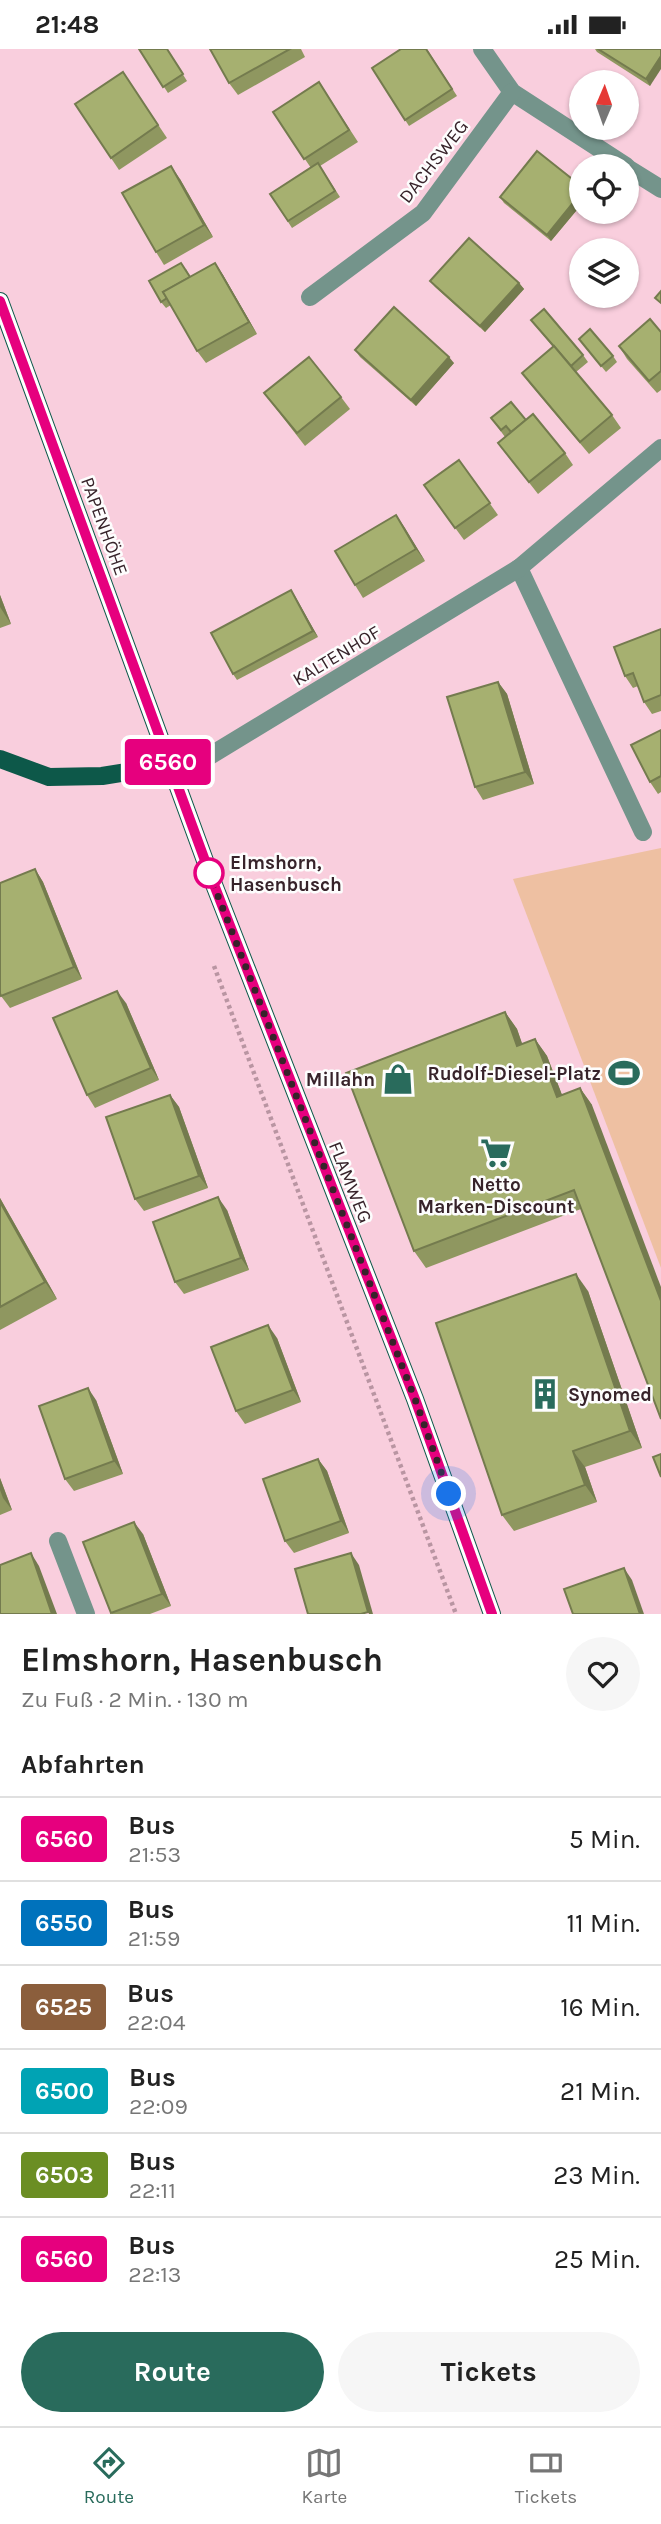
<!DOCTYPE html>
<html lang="de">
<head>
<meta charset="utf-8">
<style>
	body { margin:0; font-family:Karla,sans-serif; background:#f6f6f6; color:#222; height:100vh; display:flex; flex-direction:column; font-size:26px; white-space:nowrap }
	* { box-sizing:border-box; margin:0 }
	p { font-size:23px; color:#767676 }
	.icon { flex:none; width:38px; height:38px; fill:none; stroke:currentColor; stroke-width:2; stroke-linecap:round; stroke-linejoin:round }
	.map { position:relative; height:1565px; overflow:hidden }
	.details { display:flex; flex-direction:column; background:#fff; flex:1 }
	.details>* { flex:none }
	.badge { padding:0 14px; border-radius:5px; font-size:24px; line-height:46px }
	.needle { width:46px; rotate:2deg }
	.tools { position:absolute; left:569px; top:21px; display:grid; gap:14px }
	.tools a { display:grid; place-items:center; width:70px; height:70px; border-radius:50%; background:#fff; box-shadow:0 2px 5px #0004; font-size:35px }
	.you { position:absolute; width:35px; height:35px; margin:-18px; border:5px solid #fff; border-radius:50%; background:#1a73e8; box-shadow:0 0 0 10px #1a73e833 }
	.map>.badge { position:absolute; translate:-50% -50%; box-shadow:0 0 0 4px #fff }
	h2 { padding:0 21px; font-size:26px; line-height:63px }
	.round { display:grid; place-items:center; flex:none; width:74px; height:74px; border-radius:37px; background:#f6f6f6 }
	.head { display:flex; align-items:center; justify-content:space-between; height:119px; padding:0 21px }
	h1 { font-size:33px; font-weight:700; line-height:52px }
	.button { display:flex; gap:14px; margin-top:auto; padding:14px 21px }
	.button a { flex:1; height:80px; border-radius:42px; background:#296b5c; color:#fff; font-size:28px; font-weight:700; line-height:80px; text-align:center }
	.button a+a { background:#f6f6f6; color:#222 }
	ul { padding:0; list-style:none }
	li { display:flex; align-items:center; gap:21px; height:84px; padding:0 21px; border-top:2px solid #e0e0e0 }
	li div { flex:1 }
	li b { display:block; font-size:26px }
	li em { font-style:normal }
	li .badge { min-width:77px; font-weight:700; text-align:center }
	.status { display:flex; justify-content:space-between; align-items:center; height:49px; padding:0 35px; background:#fff; direction:ltr }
	.status svg { height:19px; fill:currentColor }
	.tabs { display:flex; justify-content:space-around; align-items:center; height:98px; border-top:2px solid #e0e0e0; background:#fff; font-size:19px; color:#767676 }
	.tabs a { display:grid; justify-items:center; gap:4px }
	.tabs .current { color:#296b5c }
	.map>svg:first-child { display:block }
	.green { fill:#eec0a2 }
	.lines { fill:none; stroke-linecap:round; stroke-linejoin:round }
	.path { stroke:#b995a2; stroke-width:4.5; stroke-dasharray:3.5 3.5; stroke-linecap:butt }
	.minor { stroke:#74948b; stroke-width:18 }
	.major { stroke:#0d5849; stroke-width:18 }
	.wall { fill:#8f9760 }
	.shaded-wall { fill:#747b4e }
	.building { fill:#a6b070; stroke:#747b4e; stroke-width:2 }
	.line-casing { stroke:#fff; stroke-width:16 }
	.line { stroke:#e6007e; stroke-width:10 }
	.walk { stroke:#37232a; stroke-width:7; stroke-dasharray:0 12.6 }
	.stop-dot { fill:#fff; stroke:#e6007e; stroke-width:3.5 }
	.labels { text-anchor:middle; stroke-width:5; stroke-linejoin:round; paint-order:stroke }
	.street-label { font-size:19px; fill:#37232a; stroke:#fdfdfd }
	.stop-label { font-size:19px; font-weight:bold; fill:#37232a; stroke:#fdfdfd; text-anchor:start }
	.poi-label { font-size:19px; font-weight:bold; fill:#37232a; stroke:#fdfdfd; text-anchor:end }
</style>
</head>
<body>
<div class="status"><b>21:48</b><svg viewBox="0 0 49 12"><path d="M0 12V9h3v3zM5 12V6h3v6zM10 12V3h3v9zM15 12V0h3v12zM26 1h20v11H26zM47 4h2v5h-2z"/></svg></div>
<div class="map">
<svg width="661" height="1565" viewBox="0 0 661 1565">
	<rect width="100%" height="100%" fill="#f9cedd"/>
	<path class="green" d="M661 799V1219L513 830Z"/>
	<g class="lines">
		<path class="path" d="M214 917 456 1565"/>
		<g class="minor">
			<path d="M482 0 512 43 626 117"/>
			<path d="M626 118 661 140"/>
			<path d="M310 248 423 164 512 43"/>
			<path d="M519 519 643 783"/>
			<path d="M170 716 203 711 519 519 661 399"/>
			<path d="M58 1492 86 1565"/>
		</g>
		<g class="major">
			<path d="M0 252 211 828 415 1350 492 1565"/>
			<path d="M0 710 49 728 102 727 170 716"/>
		</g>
	</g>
	<g class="wall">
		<path d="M139 0H167L187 32 168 44Z"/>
		<path d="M210 0H301L305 8 238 46 229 34Z"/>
		<path d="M427 0 457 47 409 77 372 19Z"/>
		<path d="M595 0H661L650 37 597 3Z"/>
		<path d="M123 23 167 89 119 121 75 55Z"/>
		<path d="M319 33 358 93 320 117 340 148 292 179 270 145 311 119 273 63Z"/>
		<path d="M180 130 213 188 164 216 156 203Z"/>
		<path d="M581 137V156L551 192 504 154 500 148Z"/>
		<path d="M215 214 223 226 257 285 206 314 197 302 171 256 166 259 161 253 186 220 190 228Z"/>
		<path d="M430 232 519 234 524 240 485 283 435 238Z"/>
		<path d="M531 271 583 306 588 313 576 323 612 366 621 379 589 405 531 336 522 324 553 298Z"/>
		<path d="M661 283V341L657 344 627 310 619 297Z"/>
		<path d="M579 290 613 307 617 313 606 323Z"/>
		<path d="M355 301 454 314 416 357 360 308Z"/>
		<path d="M264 344 341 348 350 360 305 397Z"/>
		<path d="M491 369 526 371 565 404 573 416 538 445 498 394 505 388Z"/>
		<path d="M459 411 498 466 464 491 424 436Z"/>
		<path d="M396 466 425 512 363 549 355 536Z"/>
		<path d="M291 541 318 588 237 631 233 625Z"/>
		<path d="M0 546 11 575 0 579Z"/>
		<path d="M661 580V662L652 665 644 653 638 637 633 639 625 627Z"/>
		<path d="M498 633 507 645 534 735 483 751 475 738Z"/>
		<path d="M661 681V743L658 745 650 733Z"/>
		<path d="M35 820 43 833 82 930 10 959 1 947Z"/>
		<path d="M126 954 159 1031 95 1059 87 1046Z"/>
		<path d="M505 963 517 980 522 995 535 990 547 1007 562 1046 580 1039 592 1056 581 1160 426 1219 414 1202Z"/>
		<path d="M170 1046 179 1058 208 1139 144 1162 135 1150Z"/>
		<path d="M0 1149 57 1250 0 1281Z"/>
		<path d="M227 1161 249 1221 184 1245 175 1233Z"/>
		<path d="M588 1242 642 1399 585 1418 597 1453 514 1482 502 1466Z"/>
		<path d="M277 1289 301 1353 245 1375 236 1362Z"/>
		<path d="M96 1351 123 1425 74 1442 65 1430Z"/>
		<path d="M318 1410 327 1422 349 1484 294 1504 285 1492Z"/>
		<path d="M0 1429 12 1461 0 1466Z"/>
		<path d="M143 1485 171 1557 150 1565H112L83 1493Z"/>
	</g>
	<g class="shaded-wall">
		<path d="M661 7V20L650 37 646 30Z"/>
		<path d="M171 117 180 130 213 188 204 176Z"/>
		<path d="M581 144V156L551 192 547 186Z"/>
		<path d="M215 214 223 226 257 285 249 273Z"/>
		<path d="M519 234 524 240 485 283 480 277Z"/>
		<path d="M449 308 454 314 416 357 411 351Z"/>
		<path d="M396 466 405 479 425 512 416 500Z"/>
		<path d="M291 541 295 547 318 588 313 582Z"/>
		<path d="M0 546 11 575 0 558Z"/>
		<path d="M498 633 507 645 534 735 525 723Z"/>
		<path d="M35 820 43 833 82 930 74 918Z"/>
		<path d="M117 942 126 954 159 1031 151 1019Z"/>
		<path d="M505 963 517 980 529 1014 517 997Z"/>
		<path d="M535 990 547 1007 569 1064 557 1048Z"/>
		<path d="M580 1039 592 1056 661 1238V1252Z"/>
		<path d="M170 1046 179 1058 208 1139 199 1127Z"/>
		<path d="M218 1148 227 1161 249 1221 241 1209Z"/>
		<path d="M0 1149 57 1250 45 1233 0 1153Z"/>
		<path d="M576 1225 588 1242 642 1399 630 1382Z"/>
		<path d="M268 1276 277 1289 301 1353 293 1341Z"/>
		<path d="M88 1339 96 1351 123 1425 114 1412Z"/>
		<path d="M573 1402 585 1418 597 1453 585 1436Z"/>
		<path d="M318 1410 327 1422 349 1484 341 1472Z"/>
		<path d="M0 1429 12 1461 3 1449 0 1441Z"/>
		<path d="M134 1473 143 1485 171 1557 162 1545Z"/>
		<path d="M31 1504 39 1517 57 1565H52Z"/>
		<path d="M351 1504 359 1516 373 1565H369L368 1563Z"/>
		<path d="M624 1519 632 1531 644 1565H640Z"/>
	</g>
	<g class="building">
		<path d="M139 0H167L183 25 163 38Z"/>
		<path d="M210 0H290L229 34Z"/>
		<path d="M401 0H426L452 40 405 71 372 19Z"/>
		<path d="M598 0H661V7L646 30Z"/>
		<path d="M123 23 158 76 111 109 75 55Z"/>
		<path d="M319 33 349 81 304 110 273 63Z"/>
		<path d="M537 102 581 137V144L547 186 500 148Z"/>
		<path d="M318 114 335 142 288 172 270 145Z"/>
		<path d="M171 117 204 176 156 203 122 144Z"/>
		<path d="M469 189 519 234 480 277 430 232Z"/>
		<path d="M181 214 190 228 163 243 167 249 161 253 149 232Z"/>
		<path d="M215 214 249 273 197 302 163 243Z"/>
		<path d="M661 242V254L655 249Z"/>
		<path d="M394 258 449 308 411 351 355 301Z"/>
		<path d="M544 260 583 306 571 317 531 271Z"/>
		<path d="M650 270 661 283V322L649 332 619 297Z"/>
		<path d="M590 280 613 307 601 317 579 290Z"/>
		<path d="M554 297 612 366 580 393 522 324Z"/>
		<path d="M309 308 341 348 297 384 264 344Z"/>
		<path d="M511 353 526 371 511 383 506 377 501 381 491 369Z"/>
		<path d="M533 365 565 404 529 433 498 394Z"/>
		<path d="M459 411 490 454 455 479 424 436Z"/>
		<path d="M396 466 416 500 355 536 335 502Z"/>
		<path d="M291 541 313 582 233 625 211 584Z"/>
		<path d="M661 580V646L644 653 633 624 625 627 614 598Z"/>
		<path d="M498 633 525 723 475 738 447 648Z"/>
		<path d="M661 681V727L650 733 631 696Z"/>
		<path d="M35 820 74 918 1 947 0 944V834Z"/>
		<path d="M117 942 151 1019 87 1046 53 969Z"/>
		<path d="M505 963 517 997 535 990 557 1048 580 1039 661 1252V1370L574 1141 414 1202 346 1024Z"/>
		<path d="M170 1046 199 1127 135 1150 106 1068Z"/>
		<path d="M218 1148 241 1209 175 1233 153 1173Z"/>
		<path d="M0 1153 45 1233 0 1258Z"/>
		<path d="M576 1225 630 1382 573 1402 585 1436 502 1466 436 1274Z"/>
		<path d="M268 1276 293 1341 236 1362 211 1298Z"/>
		<path d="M88 1339 114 1412 65 1430 39 1357Z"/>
		<path d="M661 1405V1428L653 1408Z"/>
		<path d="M318 1410 341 1472 285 1492 263 1430Z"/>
		<path d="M134 1473 162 1545 111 1564 83 1493Z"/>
		<path d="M31 1504 52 1565H0V1516Z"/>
		<path d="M351 1504 368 1563 361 1565H308L295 1520Z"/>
		<path d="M624 1519 640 1565H573L564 1540Z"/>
	</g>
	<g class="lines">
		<defs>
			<path id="line" d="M0 252 211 828 415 1350 492 1565"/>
		</defs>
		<use href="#line" class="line-casing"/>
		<use href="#line" class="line"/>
		<path class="walk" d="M209 824 415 1350 449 1445"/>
	</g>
	<defs>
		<symbol id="stadium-bare" viewBox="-9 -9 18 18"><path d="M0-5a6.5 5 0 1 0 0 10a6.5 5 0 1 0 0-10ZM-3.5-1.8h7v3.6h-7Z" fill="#296b5c" stroke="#fdfdfd" stroke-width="2.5" paint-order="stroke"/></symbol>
		<symbol id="shop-bare" viewBox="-9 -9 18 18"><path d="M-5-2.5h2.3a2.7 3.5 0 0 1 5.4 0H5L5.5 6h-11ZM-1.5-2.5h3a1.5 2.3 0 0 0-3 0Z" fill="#296b5c" stroke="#fdfdfd" stroke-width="2.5" paint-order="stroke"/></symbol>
		<symbol id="supermarket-bare" viewBox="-9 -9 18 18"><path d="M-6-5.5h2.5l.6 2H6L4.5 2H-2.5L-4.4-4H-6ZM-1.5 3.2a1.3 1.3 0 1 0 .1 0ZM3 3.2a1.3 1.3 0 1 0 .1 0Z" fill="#296b5c" stroke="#fdfdfd" stroke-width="2.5" paint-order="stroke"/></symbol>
		<symbol id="building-bare" viewBox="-9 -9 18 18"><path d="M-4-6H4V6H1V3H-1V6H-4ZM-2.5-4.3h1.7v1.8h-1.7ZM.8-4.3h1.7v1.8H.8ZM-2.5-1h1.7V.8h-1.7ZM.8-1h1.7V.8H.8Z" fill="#296b5c" stroke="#fdfdfd" stroke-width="2.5" paint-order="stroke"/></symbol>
	</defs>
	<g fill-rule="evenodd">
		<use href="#stadium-bare" x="602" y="1002" width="44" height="44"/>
		<use href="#shop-bare" x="376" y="1008" width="44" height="44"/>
		<use href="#supermarket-bare" x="474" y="1082" width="44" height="44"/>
		<use href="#building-bare" x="523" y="1323" width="44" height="44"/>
	</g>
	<circle class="stop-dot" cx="209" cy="824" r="14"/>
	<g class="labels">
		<g class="street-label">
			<text transform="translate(433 112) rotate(-52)" y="7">DACHSWEG</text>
			<text transform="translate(105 477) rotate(70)" y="7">PAPENHÖHE</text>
			<text transform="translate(336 606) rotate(-31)" y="7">KALTENHOF</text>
			<text transform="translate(351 1133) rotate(68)" y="7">FLAMWEG</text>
		</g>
		<g class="stop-label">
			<text x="230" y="820">Elmshorn,<tspan x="230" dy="22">Hasenbusch</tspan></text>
		</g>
		<g class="poi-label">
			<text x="601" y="1031">Rudolf-Diesel-Platz</text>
			<text x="375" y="1037">Millahn</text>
			<text x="496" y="1142" text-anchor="middle">Netto<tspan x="496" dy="22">Marken-Discount</tspan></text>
			<text x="568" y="1352" text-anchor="start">Synomed</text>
		</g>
	</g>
</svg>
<div class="tools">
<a><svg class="needle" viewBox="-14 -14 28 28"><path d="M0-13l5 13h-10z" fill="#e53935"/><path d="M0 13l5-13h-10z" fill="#767676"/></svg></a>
<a><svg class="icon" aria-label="locate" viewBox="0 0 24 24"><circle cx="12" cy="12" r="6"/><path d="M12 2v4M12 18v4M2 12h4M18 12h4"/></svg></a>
<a><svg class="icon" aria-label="layers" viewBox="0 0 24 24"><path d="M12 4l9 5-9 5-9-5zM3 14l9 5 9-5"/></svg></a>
</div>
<div class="you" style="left:449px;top:1445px"></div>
<b class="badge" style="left:168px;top:713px;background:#e6007e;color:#fff">6560</b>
</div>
<section class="details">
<div class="head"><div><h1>Elmshorn, Hasenbusch</h1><p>Zu Fuß · 2 Min. · 130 m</p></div><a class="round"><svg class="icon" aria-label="heart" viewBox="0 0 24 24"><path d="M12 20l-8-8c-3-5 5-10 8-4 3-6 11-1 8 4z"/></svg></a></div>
<h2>Abfahrten</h2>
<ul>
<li><span class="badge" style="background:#e6007e;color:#fff">6560</span><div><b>Bus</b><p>21:53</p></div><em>5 Min.</em></li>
<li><span class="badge" style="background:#0072bc;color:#fff">6550</span><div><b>Bus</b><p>21:59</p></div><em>11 Min.</em></li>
<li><span class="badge" style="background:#8b5e3c;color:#fff">6525</span><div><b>Bus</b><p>22:04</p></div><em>16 Min.</em></li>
<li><span class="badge" style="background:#00a3b4;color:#fff">6500</span><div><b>Bus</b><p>22:09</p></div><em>21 Min.</em></li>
<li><span class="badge" style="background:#6b8e23;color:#fff">6503</span><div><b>Bus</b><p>22:11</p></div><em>23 Min.</em></li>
<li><span class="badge" style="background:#e6007e;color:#fff">6560</span><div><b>Bus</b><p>22:13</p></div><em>25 Min.</em></li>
</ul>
<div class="button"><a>Route</a><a>Tickets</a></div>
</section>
<nav class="tabs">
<a class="current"><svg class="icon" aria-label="directions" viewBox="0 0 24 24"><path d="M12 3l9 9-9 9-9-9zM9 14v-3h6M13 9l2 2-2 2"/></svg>Route</a>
<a><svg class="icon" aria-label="map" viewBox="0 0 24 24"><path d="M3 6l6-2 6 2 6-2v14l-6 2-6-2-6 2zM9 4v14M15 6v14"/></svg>Karte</a>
<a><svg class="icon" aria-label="tickets" viewBox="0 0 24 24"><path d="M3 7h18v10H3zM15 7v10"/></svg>Tickets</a>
</nav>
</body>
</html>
